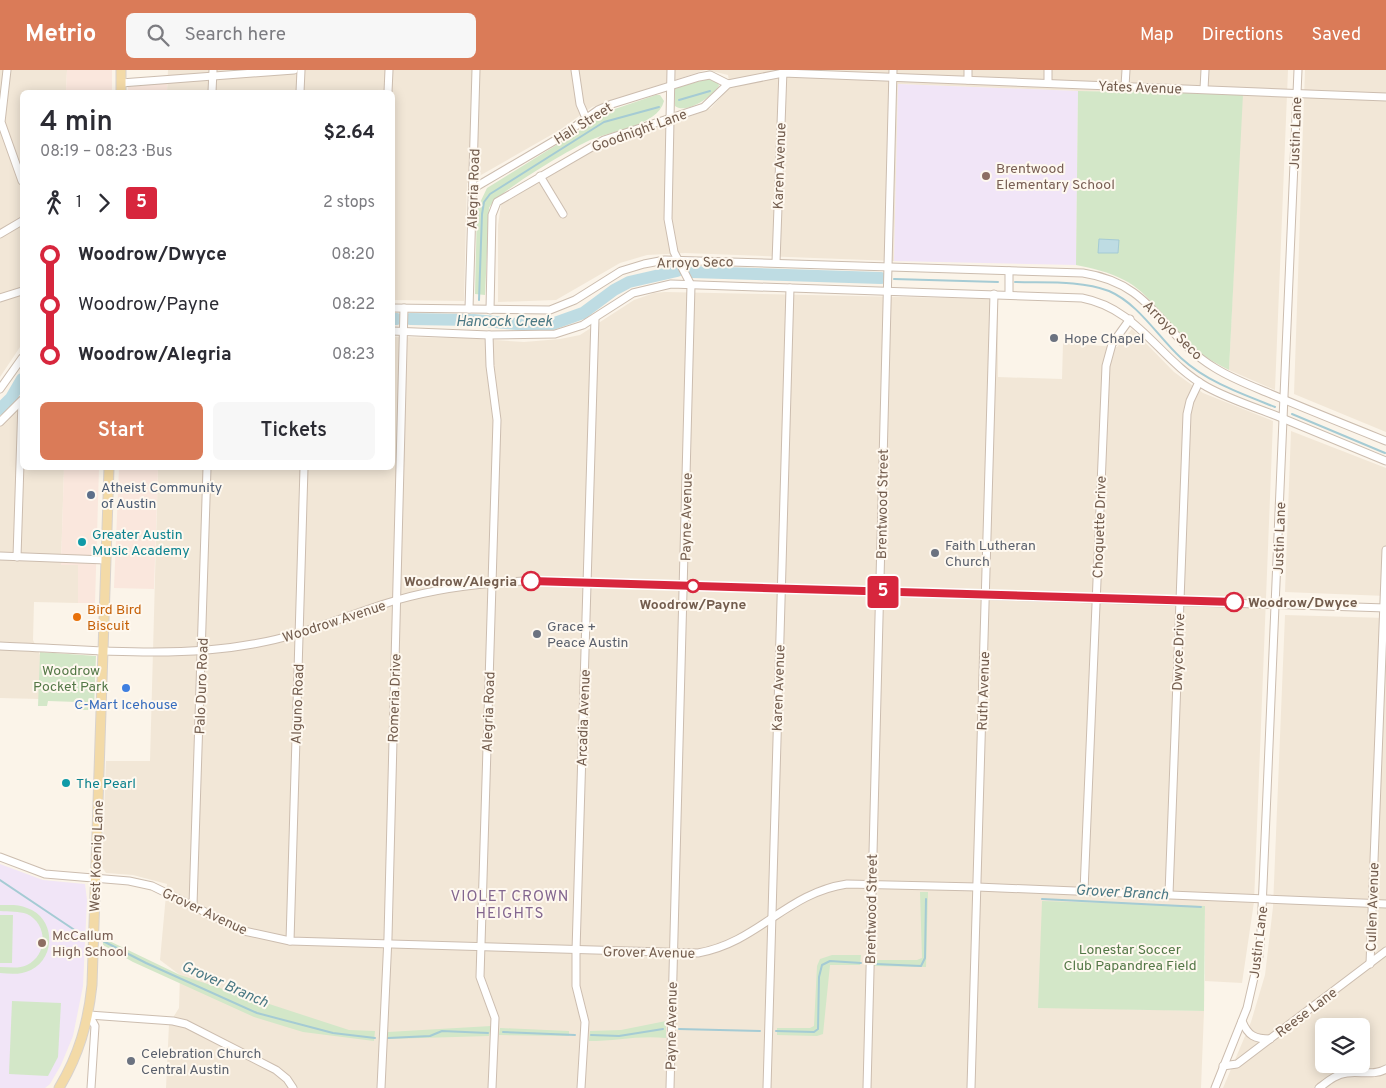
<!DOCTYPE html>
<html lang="en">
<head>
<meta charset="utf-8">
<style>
	body { margin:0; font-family:Overpass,sans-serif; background:#f7f7f7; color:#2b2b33; height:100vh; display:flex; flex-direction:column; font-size:19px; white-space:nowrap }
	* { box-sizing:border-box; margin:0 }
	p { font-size:16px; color:#7c7c81 }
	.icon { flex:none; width:28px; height:28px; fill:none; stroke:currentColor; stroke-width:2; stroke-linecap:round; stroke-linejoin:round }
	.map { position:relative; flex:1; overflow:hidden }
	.drawer { position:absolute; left:20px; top:20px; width:375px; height:380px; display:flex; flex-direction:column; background:#fff; border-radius:8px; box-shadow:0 2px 12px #0003 }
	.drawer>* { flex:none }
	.badge { padding:0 10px; border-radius:4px; font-size:18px; line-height:32px }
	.buttons { position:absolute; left:1315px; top:948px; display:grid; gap:10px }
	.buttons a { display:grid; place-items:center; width:55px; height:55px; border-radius:8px; background:#fff; box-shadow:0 2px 12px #0003; font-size:25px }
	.map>.badge { position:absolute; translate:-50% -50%; box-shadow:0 0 0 2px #fff }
	.legs { display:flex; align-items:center; gap:8px; height:55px; padding:0 20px; font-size:16px }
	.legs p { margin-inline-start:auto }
	.overview { display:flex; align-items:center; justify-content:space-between; height:85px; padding:0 20px }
	h1 { font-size:28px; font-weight:600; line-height:38px }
	.action { display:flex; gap:10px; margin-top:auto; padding:10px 20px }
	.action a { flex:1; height:58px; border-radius:8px; background:#da7b58; color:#fff; font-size:20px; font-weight:600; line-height:58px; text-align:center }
	.action a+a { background:#f7f7f7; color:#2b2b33 }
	ul { padding:0 20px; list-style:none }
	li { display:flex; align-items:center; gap:18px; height:50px; font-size:19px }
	li i { display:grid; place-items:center; width:8px; height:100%; margin:0 6px; background:currentColor }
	li i::after { content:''; width:12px; height:12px; margin:-6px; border:4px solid; border-radius:50%; background:#fff }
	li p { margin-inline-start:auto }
	li:first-child i { background:linear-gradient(#0000 50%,currentColor 0) }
	li:last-child i { background:linear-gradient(currentColor 50%,#0000 0) }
	header { display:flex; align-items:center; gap:30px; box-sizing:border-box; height:70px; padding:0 25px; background:#da7b58; color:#fff }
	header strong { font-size:24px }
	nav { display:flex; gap:28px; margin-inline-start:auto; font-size:18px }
	.search { width:350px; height:45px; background:#f7f7f7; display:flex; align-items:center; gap:12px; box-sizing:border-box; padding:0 18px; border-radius:8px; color:#7c7c81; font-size:19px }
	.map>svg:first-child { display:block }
	.residential { fill:#f2e7d7; fill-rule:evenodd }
	.commercial { fill:#fae7dd }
	.education { fill:#f1e5f7 }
	.green { fill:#d3e7c8 }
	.water { fill:#bedce3; stroke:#a5cbd4 }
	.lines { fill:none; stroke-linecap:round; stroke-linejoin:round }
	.stream { stroke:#a5cbd4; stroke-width:2 }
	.river { stroke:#bedce3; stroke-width:12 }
	.minor-casing { stroke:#ccbdaf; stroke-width:9 }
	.major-casing { stroke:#d8d2cd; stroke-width:11 }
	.minor { stroke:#fff; stroke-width:7 }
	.major { stroke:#f3daa7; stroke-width:9 }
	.line-1-casing { stroke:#fff; stroke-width:11 }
	.line-1 { stroke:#d7263d; stroke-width:8 }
	.education-dot { fill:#8d6e63; stroke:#fef8ef; stroke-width:2 }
	.worship-dot { fill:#6b7280; stroke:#fef8ef; stroke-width:2 }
	.service-dot { fill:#5c6f8a; stroke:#fef8ef; stroke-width:2 }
	.culture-dot { fill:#0f9aa8; stroke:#fef8ef; stroke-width:2 }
	.stop-1-dot { fill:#fff; stroke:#d7263d; stroke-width:2.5 }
	.food-dot { fill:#e8710a; stroke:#fef8ef; stroke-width:2 }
	.shop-dot { fill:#3f7fe0; stroke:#fef8ef; stroke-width:2 }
	.labels { text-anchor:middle; stroke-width:4; stroke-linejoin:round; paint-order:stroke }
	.street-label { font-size:14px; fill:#735d4e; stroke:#fef8ef }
	.education-label { font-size:14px; fill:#785e54; stroke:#fef8ef; text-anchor:start }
	.worship-label { font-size:14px; fill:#5b616d; stroke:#fef8ef; text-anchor:start }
	.service-label { font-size:14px; fill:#4e5e75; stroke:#fef8ef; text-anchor:start }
	.culture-label { font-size:14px; fill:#0d838f; stroke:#fef8ef; text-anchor:start }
	.stop-label { font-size:14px; font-weight:bold; fill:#735d4e; stroke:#fef8ef; text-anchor:end }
	.food-label { font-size:14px; fill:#c56008; stroke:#fef8ef; text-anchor:start }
	.park-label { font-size:14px; fill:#547847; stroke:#fef8ef }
	.shop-label { font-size:14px; fill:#366cbe; stroke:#fef8ef }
	.water-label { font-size:15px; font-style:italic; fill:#4a7884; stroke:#fef8ef }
	.neighbourhood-label { font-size:15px; letter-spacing:1px; fill:#83668f; stroke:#fef8ef }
</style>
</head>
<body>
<header>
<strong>Metrio</strong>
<div class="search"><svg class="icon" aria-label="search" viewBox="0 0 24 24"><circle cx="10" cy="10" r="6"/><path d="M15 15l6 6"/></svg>Search here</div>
<nav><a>Map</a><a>Directions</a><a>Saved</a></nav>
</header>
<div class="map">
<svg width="1386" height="1018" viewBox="0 0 1386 1018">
	<rect width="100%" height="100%" fill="#fbf4e9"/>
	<g class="residential">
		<path d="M0 0H67L66 22H22V274L0 307Z"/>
		<path d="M168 0H705L592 37 558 61 467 113 464 231 393 230 392 22H167Z"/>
		<path d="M707 0H1288L1275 320 1229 300 1242 24 1078 21 898 14 894 191 685 183 647 185 620 193 556 230 498 232V155L501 135 604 72 676 52 711 38 730 17 728 5Z"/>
		<path d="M1305 0H1386V362L1294 324Z"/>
		<path d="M665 222 998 229V307L1062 309 1063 273 1117 277 1132 259 1174 302 1203 323 1273 351 1254 832 1242 913 1205 911V836L1038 937 1204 941 1201 1018H166L169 954 179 938 180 905 160 890 167 814 133 805 106 803 102 797 106 691H150L158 398H392L393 267 466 268 524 272 560 269 580 265 634 230 654 223Z"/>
		<path d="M22 336V398H64L61 494 79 495 78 533 34 532 33 570 40 585 39 629 0 628V356Z"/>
		<path d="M1291 361 1386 398V526L1285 522Z"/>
		<path d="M1285 545 1386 548V1018H1223L1251 952 1265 905 1273 837ZM1324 956H1361V994H1324Z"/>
	</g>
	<g class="commercial">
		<path d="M67 0H112V22H66Z"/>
		<path d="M167 12V22H128V17Z"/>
		<path d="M64 398H99L95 533H78V495H61Z"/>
		<path d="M119 398H158L154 519 114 518Z"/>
	</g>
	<g class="education">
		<path d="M898 14 1078 21 1076 195 894 191Z"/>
		<path d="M0 794 43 810 85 814 87 830 83 916 73 966 61 995 50 1014 45 1018H0Z"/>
	</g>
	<g class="green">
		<path d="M708 9 718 12 719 16C713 26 686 45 675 36L674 18Z"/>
		<path d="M1078 21 1243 24 1229 300C1213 292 1198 283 1184 270 1164 250 1150 223 1124 210 1109 202 1092 198 1076 195Z"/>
		<path d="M656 25H660L664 31C658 57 607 61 586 72 566 82 497 122 489 138L485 225 475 224 477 139 487 118 579 61 603 43Z"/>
		<path d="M40 582 96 586 94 637 88 640H78V632L48 631 47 636H38Z"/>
		<path d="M920 822H928L926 897 874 896V890H917L922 888Z"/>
		<path d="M1042 831 1205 836 1204 941 1038 938Z"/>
		<path d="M0 835C9 835 19 834 27 838 55 847 57 887 31 900 21 905 11 904 0 903V897C9 897 19 899 27 895 48 885 48 854 27 844 19 841 9 842 0 841Z"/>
		<path d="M0 845H13L12 893H0Z"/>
		<path d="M103 868 180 905 349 960 375 961 374 971 303 962 254 947 133 892 103 875Z"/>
		<path d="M832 885H861L860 895H830L823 964 817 966 777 965V958H810L814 956 817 896 820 889Z"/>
		<path d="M12 931 61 933 58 987 48 1006 9 1004Z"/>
		<path d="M666 951V968C640 965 615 971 589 971L590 961 621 960Z"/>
		<path d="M491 956 489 966 387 969 388 962Z"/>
		<path d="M500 958 569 961V966L499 965Z"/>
	</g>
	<path class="water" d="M1099 169 1119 170 1118 183H1098Z"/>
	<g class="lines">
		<g class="stream">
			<path d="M679 30 710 21"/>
			<path d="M894 209 998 212"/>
			<path d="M1015 212C1045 213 1080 210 1109 221 1139 234 1158 267 1181 288 1207 312 1242 324 1275 337"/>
			<path d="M479 230 482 144 484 132 490 124 604 52 659 37"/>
			<path d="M474 250 475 246"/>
			<path d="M1292 344 1385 383"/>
			<path d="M0 810 85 867"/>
			<path d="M1042 829 1201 837"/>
			<path d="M101 870 146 893 257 943 333 963 375 968"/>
			<path d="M876 894 921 896 925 888 926 829"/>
			<path d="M679 959 760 961"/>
			<path d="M776 961 814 962 818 959 819 907 822 895 830 891 861 893"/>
			<path d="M503 962 575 965"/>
			<path d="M591 965 619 966 663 959"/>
			<path d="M388 968 430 966 442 961 488 963"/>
		</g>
		<g class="river">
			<path d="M692 202 881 208"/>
			<path d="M392 249H397"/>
			<path d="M410 249 474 250 527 255 552 254 583 243 614 220 629 212 677 201"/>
			<path d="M0 339 11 328 22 309"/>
		</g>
		<defs>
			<g id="minor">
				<path d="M7 0 1 52 22 111"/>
				<path d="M575 0 580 34 586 48"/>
				<path d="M968 10V0"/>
				<path d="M121 13 294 0"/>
				<path d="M1048 13V0"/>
				<path d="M1125 16 1126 0"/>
				<path d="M1204 19 1205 0"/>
				<path d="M212 22 213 0"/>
				<path d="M300 22 301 0"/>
				<path d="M388 22 389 0"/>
				<path d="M540 106 563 144"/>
				<path d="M474 118 559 68 598 40 612 34 699 7 710 5 728 14"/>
				<path d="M0 164 22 151"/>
				<path d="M776 192 783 0"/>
				<path d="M1009 224V201"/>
				<path d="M0 228 22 221"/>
				<path d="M392 238 550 240 575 230 621 201 644 194 665 190 1083 203C1155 214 1160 265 1215 298 1231 308 1249 315 1266 322 1306 339 1346 355 1386 371"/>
				<path d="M469 239 476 0"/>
				<path d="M490 240 492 145 497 132 604 70 704 37 728 14 783 3 1386 27"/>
				<path d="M392 261 489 265 555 264 583 255 633 223 671 214 1082 228C1139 239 1159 290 1207 317 1229 329 1254 337 1277 346 1314 361 1350 376 1386 391"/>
				<path d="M489 265 490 296 497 350 480 907 495 948 492 1018"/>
				<path d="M0 319 22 288"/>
				<path d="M0 352 22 330"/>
				<path d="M0 486 106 490"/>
				<path d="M17 487 22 331"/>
				<path d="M0 576C82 579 172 589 253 574 303 566 349 544 397 530 439 518 481 513 524 511L1386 538"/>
				<path d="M0 787 45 804 129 811 152 816 244 861 290 871 698 883C759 872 786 823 847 814L977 817 1386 834"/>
				<path d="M1084 821 1106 296 1112 274 1130 249"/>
				<path d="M1169 824 1187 344 1190 331 1199 312"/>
				<path d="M193 835 207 398"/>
				<path d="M290 871 304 398"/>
				<path d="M1370 894 1386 480"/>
				<path d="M89 945 173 951 186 954 276 1000 287 1009 293 1018"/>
				<path d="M89 945 95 956 91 1018"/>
				<path d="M1242 951C1248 966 1255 969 1270 969"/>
				<path d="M1223 996 1237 994 1386 881"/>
				<path d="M381 1018 388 867 404 238"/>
				<path d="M581 1018 585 952 576 916V881L595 248"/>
				<path d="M670 1018 691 215 674 182 668 149 671 0"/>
				<path d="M767 1018 790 218"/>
				<path d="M867 1018 893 0"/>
				<path d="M971 1018 994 224"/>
				<path d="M1215 1018 1247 938 1259 886 1261 862 1298 0"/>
				<path d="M1319 1018C1327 1012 1336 1004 1347 1003 1359 1001 1375 1006 1386 999"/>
			</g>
			<g id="major">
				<path d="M121 22V0"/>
				<path d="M59 1018C79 985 88 953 92 915L109 398"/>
			</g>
		</defs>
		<use href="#minor" class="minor-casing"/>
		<use href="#major" class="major-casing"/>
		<use href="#minor" class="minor"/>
		<use href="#major" class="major"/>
	</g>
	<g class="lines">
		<defs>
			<path id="line-1" d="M531 511 1234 532"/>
		</defs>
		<use href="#line-1" class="line-1-casing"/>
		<use href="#line-1" class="line-1"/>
	</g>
	<g class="education-dot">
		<circle cx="986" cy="106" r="5"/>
		<circle cx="42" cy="873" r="5"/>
	</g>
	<g class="worship-dot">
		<circle cx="1054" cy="268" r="5"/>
		<circle cx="935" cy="483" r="5"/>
		<circle cx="537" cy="564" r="5"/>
		<circle cx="131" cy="991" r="5"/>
	</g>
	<circle class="service-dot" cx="91" cy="425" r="5"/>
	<g class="culture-dot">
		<circle cx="82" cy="472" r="5"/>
		<circle cx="66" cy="713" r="5"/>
	</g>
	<g class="stop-1-dot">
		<circle cx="531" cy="511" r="9"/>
		<circle cx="693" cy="516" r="6"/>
		<circle cx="1234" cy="532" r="9"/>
	</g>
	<circle class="food-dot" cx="77" cy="547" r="5"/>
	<circle class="shop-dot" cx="126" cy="618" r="5"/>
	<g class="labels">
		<g class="street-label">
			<text transform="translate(1140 17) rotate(2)" y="5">Yates Avenue</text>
			<text transform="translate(583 53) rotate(-32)" y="5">Hall Street</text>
			<text transform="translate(639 60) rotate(-20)" y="5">Goodnight Lane</text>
			<text transform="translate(1295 63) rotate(-88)" y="5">Justin Lane</text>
			<text transform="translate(779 96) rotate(-88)" y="5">Karen Avenue</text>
			<text transform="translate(473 119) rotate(-88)" y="5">Alegria Road</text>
			<text transform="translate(695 192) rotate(-1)" y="5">Arroyo Seco</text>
			<text transform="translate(1173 260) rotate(45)" y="5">Arroyo Seco</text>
			<text transform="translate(882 434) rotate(-89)" y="5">Brentwood Street</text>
			<text transform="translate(686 447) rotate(-89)" y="5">Payne Avenue</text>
			<text transform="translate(1099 457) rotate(-88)" y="5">Choquette Drive</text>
			<text transform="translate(1279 468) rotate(-88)" y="5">Justin Lane</text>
			<text transform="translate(334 551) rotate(-18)" y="5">Woodrow Avenue</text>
			<text transform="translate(1178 582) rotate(-88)" y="5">Dwyce Drive</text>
			<text transform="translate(201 616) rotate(-88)" y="5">Palo Duro Road</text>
			<text transform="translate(778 618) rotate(-88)" y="5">Karen Avenue</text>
			<text transform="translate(983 621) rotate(-88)" y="5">Ruth Avenue</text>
			<text transform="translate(394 628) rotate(-88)" y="5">Romeria Drive</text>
			<text transform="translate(297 634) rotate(-88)" y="5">Alguno Road</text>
			<text transform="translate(488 642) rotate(-88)" y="5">Alegria Road</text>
			<text transform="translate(583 648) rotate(-88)" y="5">Arcadia Avenue</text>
			<text transform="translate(96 786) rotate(-88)" y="5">West Koenig Lane</text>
			<text transform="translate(1372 837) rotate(-88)" y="5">Cullen Avenue</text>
			<text transform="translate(871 839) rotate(-89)" y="5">Brentwood Street</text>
			<text transform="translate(205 841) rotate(25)" y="5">Grover Avenue</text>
			<text transform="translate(1258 872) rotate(-83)" y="5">Justin Lane</text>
			<text transform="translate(649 882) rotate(1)" y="5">Grover Avenue</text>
			<text transform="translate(1306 942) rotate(-37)" y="5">Reese Lane</text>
			<text transform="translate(671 956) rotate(-89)" y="5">Payne Avenue</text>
		</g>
		<g class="education-label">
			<text x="996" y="103">Brentwood<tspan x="996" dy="16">Elementary School</tspan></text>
			<text x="52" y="870">McCallum<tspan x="52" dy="16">High School</tspan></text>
		</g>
		<g class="worship-label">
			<text x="1064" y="273">Hope Chapel</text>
			<text x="945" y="480">Faith Lutheran<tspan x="945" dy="16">Church</tspan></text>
			<text x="547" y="561">Grace +<tspan x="547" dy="16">Peace Austin</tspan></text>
			<text x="141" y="988">Celebration Church<tspan x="141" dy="16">Central Austin</tspan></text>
		</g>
		<g class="service-label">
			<text x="101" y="422">Atheist Community<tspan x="101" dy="16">of Austin</tspan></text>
		</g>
		<g class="culture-label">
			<text x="92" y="469">Greater Austin<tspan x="92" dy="16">Music Academy</tspan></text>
			<text x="76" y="718">The Pearl</text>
		</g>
		<g class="stop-label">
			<text x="517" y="516">Woodrow/Alegria</text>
			<text x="1248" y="537" text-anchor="start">Woodrow/Dwyce</text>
			<text x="693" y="539" text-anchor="middle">Woodrow/Payne</text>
		</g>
		<g class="food-label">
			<text x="87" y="544">Bird Bird<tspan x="87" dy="16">Biscuit</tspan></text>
		</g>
		<g class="park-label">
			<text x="71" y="605">Woodrow<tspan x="71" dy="16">Pocket Park</tspan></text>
			<text x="1130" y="884">Lonestar Soccer<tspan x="1130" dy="16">Club Papandrea Field</tspan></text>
		</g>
		<g class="shop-label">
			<text x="126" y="639">C-Mart Icehouse</text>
		</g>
		<g class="water-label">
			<text x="504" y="256">Hancock Creek</text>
			<text transform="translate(1122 822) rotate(3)" y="5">Grover Branch</text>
			<text transform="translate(225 914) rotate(24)" y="5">Grover Branch</text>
		</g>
		<g class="neighbourhood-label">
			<text x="510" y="831">VIOLET CROWN<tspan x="510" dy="17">HEIGHTS</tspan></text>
		</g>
	</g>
</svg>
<div class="buttons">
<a><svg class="icon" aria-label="layers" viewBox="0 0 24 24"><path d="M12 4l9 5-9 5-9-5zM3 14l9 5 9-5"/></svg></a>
</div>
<b class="badge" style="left:883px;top:522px;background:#d7263d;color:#fff">5</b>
<section class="drawer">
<div class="overview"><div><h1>4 min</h1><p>08:19 – 08:23 · Bus</p></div><b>$2.64</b></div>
<div class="legs"><svg class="icon" aria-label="walk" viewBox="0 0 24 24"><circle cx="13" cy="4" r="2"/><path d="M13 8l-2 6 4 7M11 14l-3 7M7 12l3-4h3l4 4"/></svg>1<svg class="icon" aria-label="forward" viewBox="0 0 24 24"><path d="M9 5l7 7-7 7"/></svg><b class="badge" style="background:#d7263d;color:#fff">5</b><p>2 stops</p></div>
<ul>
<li><i style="color:#d7263d"></i><b>Woodrow/Dwyce</b><p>08:20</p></li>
<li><i style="color:#d7263d"></i><span>Woodrow/Payne</span><p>08:22</p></li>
<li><i style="color:#d7263d"></i><b>Woodrow/Alegria</b><p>08:23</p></li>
</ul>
<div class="action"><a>Start</a><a>Tickets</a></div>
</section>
</div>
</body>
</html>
